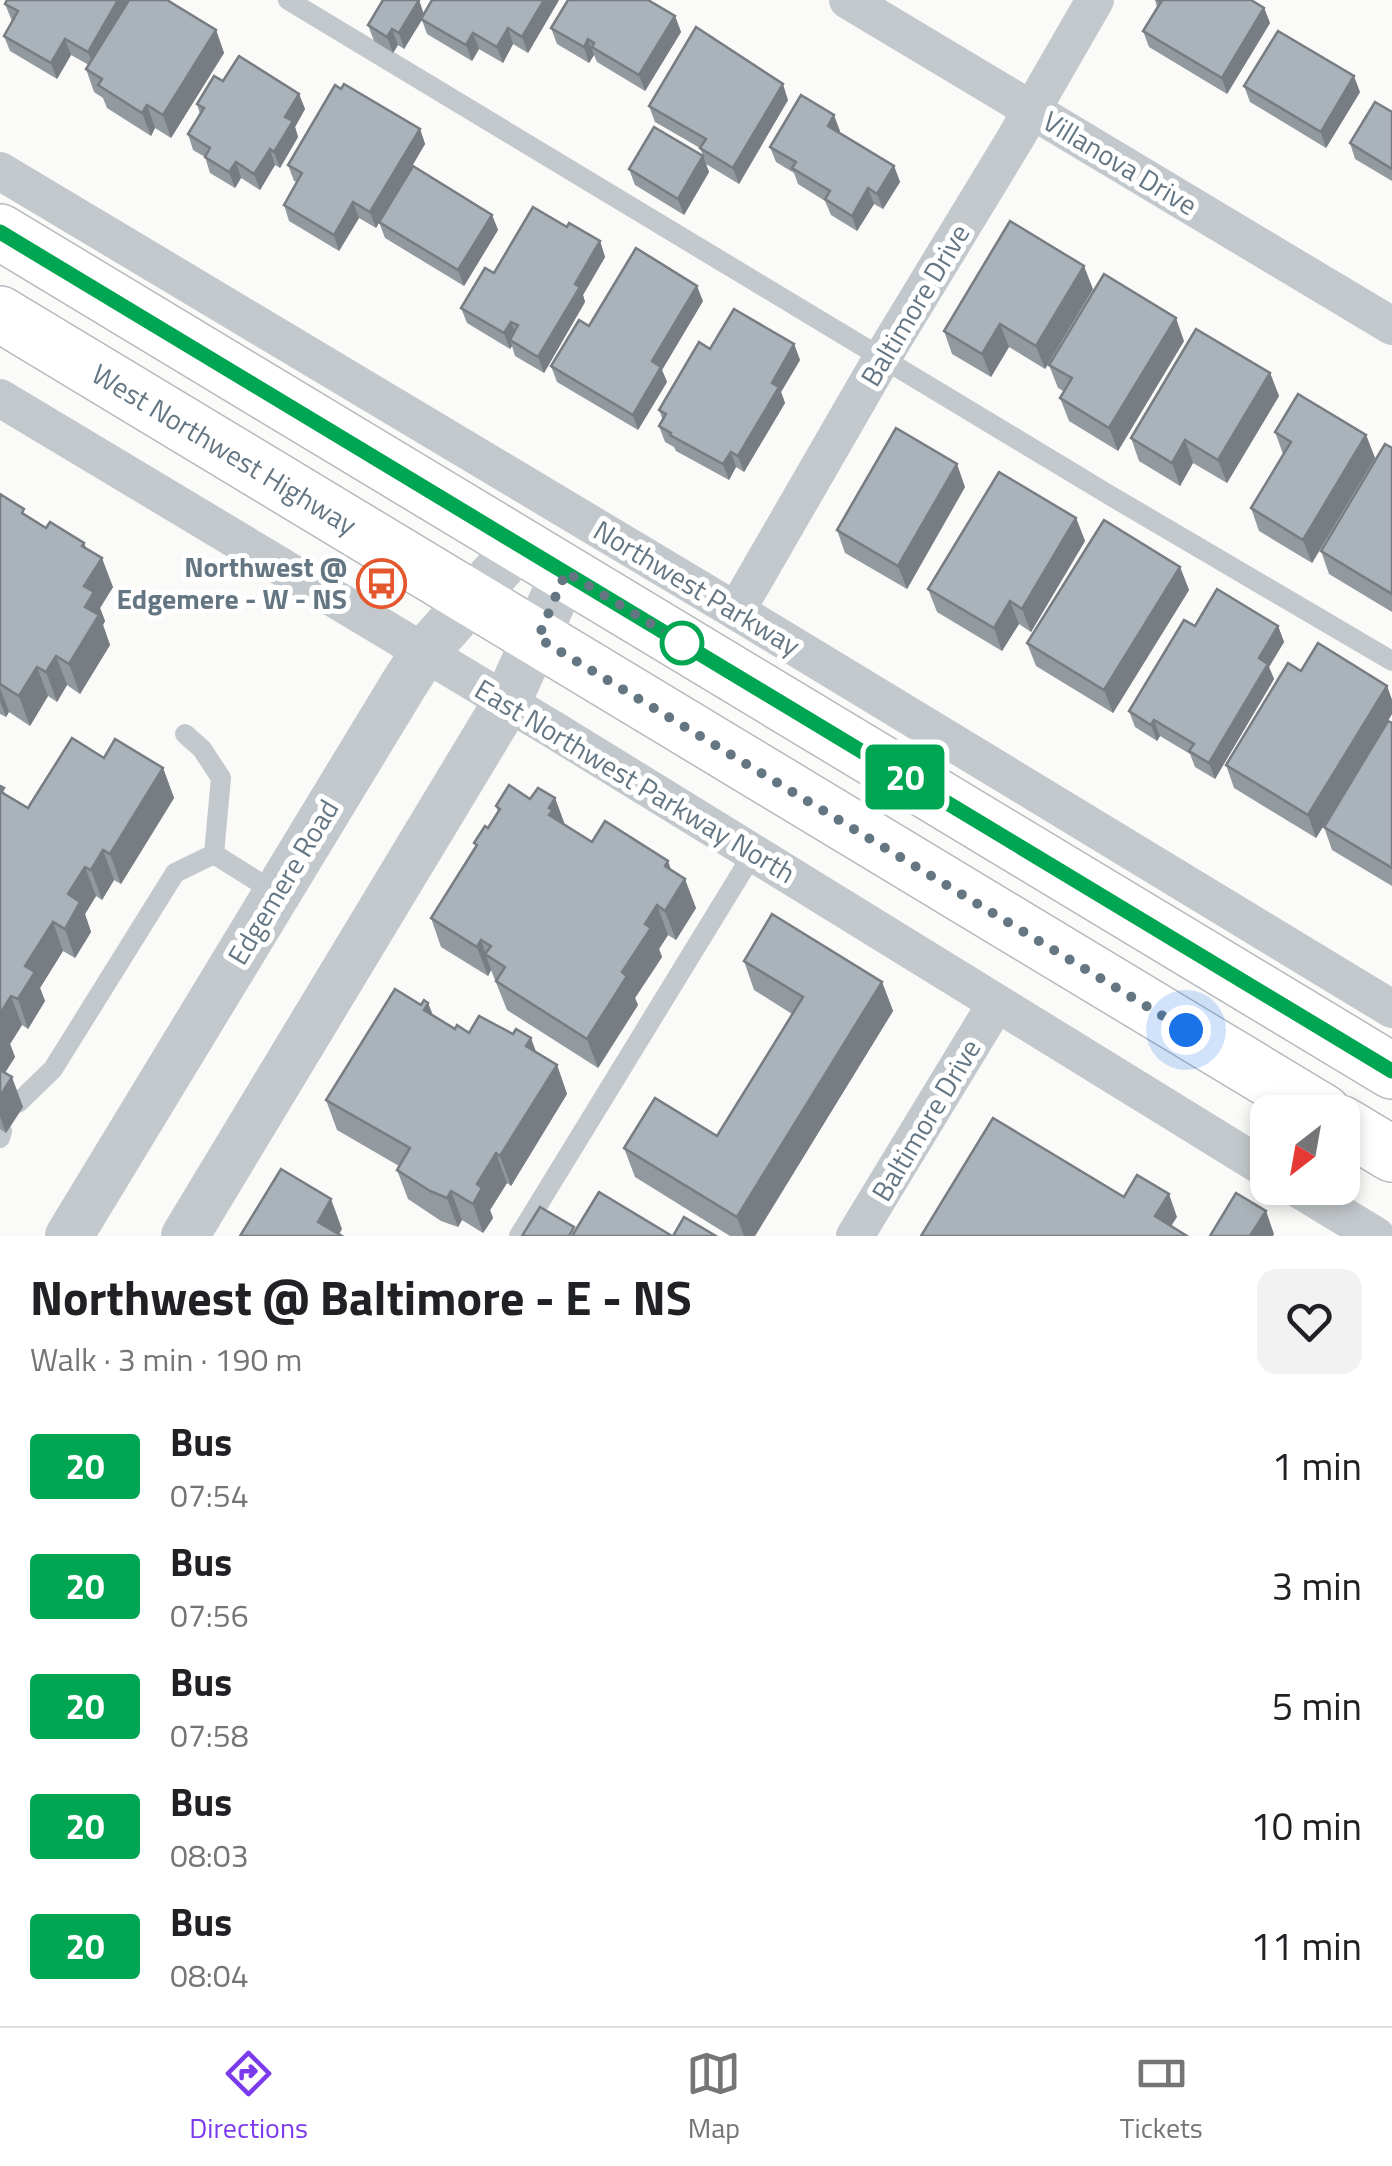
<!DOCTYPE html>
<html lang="en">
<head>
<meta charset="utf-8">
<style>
	body { margin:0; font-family:"Titillium Web",sans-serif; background:#f2f2f2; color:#202124; height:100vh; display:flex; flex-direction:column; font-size:38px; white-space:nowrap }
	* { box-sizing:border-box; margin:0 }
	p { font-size:32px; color:#757577 }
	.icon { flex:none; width:55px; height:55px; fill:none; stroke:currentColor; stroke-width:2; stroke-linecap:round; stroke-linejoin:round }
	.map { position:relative; height:1236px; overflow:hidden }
	.side { display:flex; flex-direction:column; background:#fff; flex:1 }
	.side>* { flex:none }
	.badge { padding:0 20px; border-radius:8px; font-size:35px; line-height:65px }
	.needle { width:65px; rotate:211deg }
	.buttons { position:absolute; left:1250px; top:1095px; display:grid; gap:20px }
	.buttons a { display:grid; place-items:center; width:110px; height:110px; border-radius:20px; background:#fff; box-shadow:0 5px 15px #0003; font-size:50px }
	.you { position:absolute; width:50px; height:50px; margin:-25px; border:8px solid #fff; border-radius:50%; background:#1a73e8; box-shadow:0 0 0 15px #1a73e833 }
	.map>.badge { position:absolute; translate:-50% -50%; box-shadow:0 0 0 5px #fff }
	.round { display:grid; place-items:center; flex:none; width:105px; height:105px; border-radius:20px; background:#f2f2f2 }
	.head { display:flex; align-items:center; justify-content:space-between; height:170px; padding:0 30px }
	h1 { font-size:48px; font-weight:700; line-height:75px }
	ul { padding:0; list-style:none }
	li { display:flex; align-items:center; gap:30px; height:120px; padding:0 30px }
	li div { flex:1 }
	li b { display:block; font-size:38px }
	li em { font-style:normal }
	li .badge { min-width:110px; font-weight:700; text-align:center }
	.tabs { display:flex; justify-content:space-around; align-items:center; height:140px; border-top:2px solid #e0e0e0; background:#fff; font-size:28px; color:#757577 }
	.tabs a { display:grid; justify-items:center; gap:5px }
	.tabs .current { color:#7c3aed }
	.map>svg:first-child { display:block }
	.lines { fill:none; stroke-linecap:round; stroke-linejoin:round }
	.primary-casing { stroke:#b5babe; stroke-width:58 }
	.service { stroke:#c3c8cc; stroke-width:20 }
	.minor { stroke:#c3c8cc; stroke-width:38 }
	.tertiary { stroke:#c3c8cc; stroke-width:48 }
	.primary { stroke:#fff; stroke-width:55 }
	.wall { fill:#929a9f }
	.shaded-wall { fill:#777d82 }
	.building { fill:#aab3b9; stroke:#777d82; stroke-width:2.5 }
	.line-casing { stroke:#fff; stroke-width:22 }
	.line { stroke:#00a651; stroke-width:15 }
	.walk { stroke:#657683; stroke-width:10; stroke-dasharray:0 18 }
	.stop-dot { fill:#fff; stroke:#00a651; stroke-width:5 }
	.labels { text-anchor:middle; stroke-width:10; stroke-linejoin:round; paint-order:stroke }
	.street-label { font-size:28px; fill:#657683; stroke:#fff }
	.poi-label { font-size:28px; font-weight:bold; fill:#657683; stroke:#fff; text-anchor:end }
</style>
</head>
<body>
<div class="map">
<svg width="1392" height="1236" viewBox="0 0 1392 1236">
	<rect width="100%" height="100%" fill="#fafaf8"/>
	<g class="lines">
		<defs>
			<g id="primary">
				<path d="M0 232 1392 1071"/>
				<path id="s1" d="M0 314 1323 1112"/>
				<path d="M1342 1124 1392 1154"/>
			</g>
		</defs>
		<use href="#primary" class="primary-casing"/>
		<g class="service">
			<path d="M288 0 1111 496 1392 661"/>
			<path d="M185 734 202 749 221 778 214 854"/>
			<path d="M214 854 276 893"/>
			<path d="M18 1103 53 1069 175 873 214 854"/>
			<path d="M0 1138 2 1131"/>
			<path d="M519 1236 754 852"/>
		</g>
		<g class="minor">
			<path d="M848 0 1392 326"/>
			<path d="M0 171 736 611 1392 1009"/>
			<path d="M0 398 557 732 1268 1170"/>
			<path d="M736 611 882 358 1015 139 1095 0"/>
			<path d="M1297 1188 1376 1236"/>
			<path d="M855 1236 996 1004"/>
		</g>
		<g class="tertiary">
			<path d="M69 1236 404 684 424 653 520 545"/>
			<path d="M185 1236 507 702 565 573"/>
		</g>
		<use href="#primary" class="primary"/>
	</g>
	<g class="wall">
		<path d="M419 0 424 14 559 0 528 53 513 44 503 63 479 49 472 61 427 34 422 20 404 49 398 45 393 53 374 41 368 25Z"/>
		<path d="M1155 0H1251L1264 8 1270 23 1227 94 1149 47 1143 31 1157 7Z"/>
		<path d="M5 4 216 30 224 53 171 138 155 128 151 136 107 108 103 98 94 92 86 69 89 65 71 55 57 79 10 51 4 36 12 21Z"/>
		<path d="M675 16 681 32 645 91 597 62 594 55 589 63 557 44 551 28Z"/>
		<path d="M223 81 299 94 305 109 295 127 298 137 280 168 275 165 260 190 241 178 235 188 210 173 205 157 193 150 188 134 200 114 197 104Z"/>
		<path d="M1244 86 1360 92 1326 148 1250 102Z"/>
		<path d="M788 100 739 184 706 164 709 172 684 215 635 185 629 169 703 156 700 148 655 122 649 106Z"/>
		<path d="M1392 112V181L1355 159 1350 143Z"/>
		<path d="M420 129 425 144 382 217 492 215 498 230 464 286 385 238 379 222 376 228 359 218 339 251 289 221 284 205 297 182 294 181 288 165Z"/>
		<path d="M840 131 839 132 894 166 900 182 883 209 874 204 857 231 831 215 825 201 798 184 794 173 776 162 770 147Z"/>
		<path d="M567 227 600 241 605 257 583 295 585 302 544 373 515 356 512 346 510 349 467 323 461 308 494 273Z"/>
		<path d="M1093 289 1045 369 1009 347 991 377 952 354 944 331Z"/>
		<path d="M703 301 662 370 667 382 638 430 557 382 551 366Z"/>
		<path d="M1184 341 1118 451 1069 421 1060 398 1065 392 1058 388 1049 365Z"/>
		<path d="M794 344 800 360 781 392 785 403 744 472 736 467 729 480 676 451 674 447 665 442 659 426 663 420 659 410 710 349Z"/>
		<path d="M1270 373 1279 396 1227 483 1193 463 1180 486 1139 461 1131 438Z"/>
		<path d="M1275 432 1366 435 1375 458 1312 563 1259 531 1251 508 1283 454Z"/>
		<path d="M1392 448V612L1329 574 1321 551Z"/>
		<path d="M965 487 907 589 845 553 837 530Z"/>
		<path d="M0 494 27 516 46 528 84 543 86 549 113 587 100 608 105 621 103 625 110 645 80 694 67 685 57 702 48 696 30 726 9 712 6 717 0 714Z"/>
		<path d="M1076 518 1085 541 1031 632 1019 624 1002 651 937 612 928 589Z"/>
		<path d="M1180 567 1189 590 1113 713 1036 666 1027 643Z"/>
		<path d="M1195 626H1278L1284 642 1269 667 1274 679 1215 779 1195 767 1190 754 1160 736 1157 741 1135 727 1129 711Z"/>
		<path d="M1301 671 1387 686 1392 700V714L1388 721 1392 723V886L1332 850 1324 827 1372 747 1316 838 1234 788 1226 765Z"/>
		<path d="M104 758 163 768 174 798 121 884 114 880 102 900 96 896 85 914 91 932 75 958 63 951 40 988 45 1001 28 1029 22 1025 10 1044 15 1057 5 1073 23 1107 6 1133 0 1129V786L7 796 28 808Z"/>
		<path d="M555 798 565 825 592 842 671 870 696 908 676 940 668 935 659 949 662 957 635 998 638 1005 598 1068 507 1010 491 970 488 976 441 947 431 918 476 847 474 843 488 828 498 812 496 806 530 799Z"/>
		<path d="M744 961 882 982 893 1011 755 1236H730L635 1177 624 1148 717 1136 792 1014 754 990Z"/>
		<path d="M428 1003 433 1015 455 1029 536 1053 557 1065 567 1094 511 1186 507 1183 490 1210 493 1218 483 1233 462 1220 458 1227 441 1221 408 1199 397 1170 399 1166 337 1130 326 1100Z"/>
	</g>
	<g class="shaded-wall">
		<path d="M118 0H132L94 68 88 52Z"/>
		<path d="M419 0 424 16 404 49 399 33Z"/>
		<path d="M544 0H559L528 53 522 37Z"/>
		<path d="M1264 8 1270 23 1227 94 1222 78Z"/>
		<path d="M675 16 681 32 645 91 639 75Z"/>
		<path d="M508 28 513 44 503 63 497 47Z"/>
		<path d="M392 29 398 45 393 53 387 37Z"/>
		<path d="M216 30 224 53 171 138 163 115Z"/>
		<path d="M473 33 479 49 472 61 466 45Z"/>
		<path d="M65 39 71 55 57 79 51 63Z"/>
		<path d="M588 39 594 55 589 63 584 47Z"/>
		<path d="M1354 76 1360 92 1326 148 1321 132Z"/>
		<path d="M783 84 788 100 739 184 733 168Z"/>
		<path d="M299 94 305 109 295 127 298 137 280 168 274 152 285 117Z"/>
		<path d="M147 105 155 128 151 136 142 113Z"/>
		<path d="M834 115 840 131 834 141 828 126Z"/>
		<path d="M420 129 425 144 376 228 370 212Z"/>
		<path d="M270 149 275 165 260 190 254 174Z"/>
		<path d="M703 156 709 172 684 215 678 199Z"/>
		<path d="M236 162 241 178 235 188 229 172Z"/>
		<path d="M894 166 900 182 883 209 877 194Z"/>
		<path d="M868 188 874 204 857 231 852 216Z"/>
		<path d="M353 202 359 218 339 251 334 235Z"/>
		<path d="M492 215 498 230 464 286 458 270Z"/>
		<path d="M600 241 605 257 583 295 585 302 544 373 538 357 575 284Z"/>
		<path d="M1084 266 1093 289 1045 369 1036 346Z"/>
		<path d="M697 286 703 301 662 370 667 382 638 430 633 415 652 361Z"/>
		<path d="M1176 318 1184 341 1118 451 1109 428Z"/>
		<path d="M511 322 517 337 510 340 512 346 510 349 504 333Z"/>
		<path d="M1000 324 1009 347 991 377 982 354Z"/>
		<path d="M794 344 800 360 781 392 785 403 744 472 738 456 772 383Z"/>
		<path d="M1270 373 1279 396 1227 483 1218 460Z"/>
		<path d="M1366 435 1375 458 1312 563 1303 540Z"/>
		<path d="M1185 440 1193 463 1180 486 1172 463Z"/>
		<path d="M731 452 736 467 729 480 723 464Z"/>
		<path d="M957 464 965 487 907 589 898 566Z"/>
		<path d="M1076 518 1085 541 1031 632 1022 609Z"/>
		<path d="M84 543 94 570 102 558 113 587 100 608 105 621 103 625 110 645 80 694 69 664 85 607 82 546Z"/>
		<path d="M1180 567 1189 590 1113 713 1104 690Z"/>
		<path d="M1010 601 1019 624 1002 651 994 628Z"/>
		<path d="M1278 626 1284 642 1269 667 1274 679 1215 779 1209 763 1259 658Z"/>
		<path d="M56 656 67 685 57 702 46 672Z"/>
		<path d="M37 667 48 696 30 726 19 696Z"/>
		<path d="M1387 686 1392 700V714L1316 838 1308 815Z"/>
		<path d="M0 688 9 712 6 717 0 701Z"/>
		<path d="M1154 720 1160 736 1157 741 1151 725Z"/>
		<path d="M163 768 174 798 121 884 110 854Z"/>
		<path d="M555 798 566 828 549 815V808Z"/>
		<path d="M103 850 114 880 102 900 91 870Z"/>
		<path d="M668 861 678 890 685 879 696 908 676 940 665 911V866Z"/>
		<path d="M85 867 96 896 85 914 91 932 75 958 65 929 68 894Z"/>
		<path d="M657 905 668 935 659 949 662 957 635 998 638 1005 598 1068 587 1039 622 972 645 924Z"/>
		<path d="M53 922 63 951 40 988 45 1001 28 1029 18 999 25 966Z"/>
		<path d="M481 940 491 970 488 976 477 947Z"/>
		<path d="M882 982 893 1011 755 1236H744L737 1217Z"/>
		<path d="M11 996 22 1025 10 1044 15 1057 0 1080V1014Z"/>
		<path d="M428 1003 439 1032 424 1010Z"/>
		<path d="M531 1038 542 1068 526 1046Z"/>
		<path d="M557 1065 567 1094 511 1186 500 1156Z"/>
		<path d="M12 1077 23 1107 6 1133 0 1116V1096Z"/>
		<path d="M496 1153 507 1183 490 1210 493 1218 483 1233 473 1204 477 1184Z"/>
		<path d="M451 1191 462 1220 458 1227 447 1198Z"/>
		<path d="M1169 1194 1177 1217 1165 1236 1155 1216Z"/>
		<path d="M331 1199 342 1229 338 1236 318 1222Z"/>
		<path d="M1266 1211 1274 1234 1273 1236H1250Z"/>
	</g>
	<g class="building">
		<path d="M7 0H118L88 52 65 39 51 63 4 36 18 11 5 4Z"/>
		<path d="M129 0H167L216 30 163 115 147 105 142 113 98 85 102 79 86 69Z"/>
		<path d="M383 0H419L399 33 392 29 387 37 368 25Z"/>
		<path d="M432 0H544L522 37 508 28 497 47 473 33 466 45 421 19Z"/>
		<path d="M568 0H648L675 16 639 75 592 47 594 43 588 39 584 47 551 28Z"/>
		<path d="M1157 0H1251L1264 8 1222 78 1143 31 1161 2Z"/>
		<path d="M696 27 783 84 733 168 700 148 706 139 649 106Z"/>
		<path d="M1278 31 1354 76 1321 132 1244 86Z"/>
		<path d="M239 56 299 94 285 117 293 121 274 152 270 149 254 174 236 162 229 172 205 157 210 148 188 134 204 108 197 104 214 76 223 81Z"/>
		<path d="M344 84 420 129 370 212 353 202 334 235 284 205 302 173 288 165 335 85 341 89Z"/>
		<path d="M801 95 834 115 828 126 894 166 877 194 868 188 852 216 825 199 830 191 792 168 796 162 770 147Z"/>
		<path d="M1375 102 1392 112V169L1350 143Z"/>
		<path d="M654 127 703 156 678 199 629 169Z"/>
		<path d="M413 166 492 215 458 270 379 222Z"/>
		<path d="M533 207 567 227 569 223 600 241 575 284 580 287 538 357 510 340 518 325 511 322 504 333 461 308 485 268 494 273Z"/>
		<path d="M1010 221 1084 266 1036 346 1000 324 982 354 944 331Z"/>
		<path d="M636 248 697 286 652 361 661 367 633 415 551 366 579 320 589 326Z"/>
		<path d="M1104 274 1176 318 1109 428 1060 398 1072 378 1049 365Z"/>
		<path d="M734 309 794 344 772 383 779 387 738 456 731 452 723 464 670 435 671 433 659 426 666 414 659 410 699 342 710 349Z"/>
		<path d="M1196 329 1270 373 1218 460 1185 440 1172 463 1131 438Z"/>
		<path d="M1298 394 1366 435 1303 540 1251 508 1291 442 1275 432Z"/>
		<path d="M896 428 957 464 898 566 837 530Z"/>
		<path d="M1385 444 1392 448V594L1321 551Z"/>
		<path d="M999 472 1076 518 1022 609 1010 601 994 628 928 589Z"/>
		<path d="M0 494 24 509 22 513 46 528 50 522 84 543 82 546 102 558 84 586 94 592 85 607 99 615 69 664 56 656 46 672 37 667 19 696 0 684Z"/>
		<path d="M1104 520 1180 567 1104 690 1027 643Z"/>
		<path d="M1217 589 1278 626 1259 658 1268 664 1209 763 1189 751 1194 744 1154 720 1151 725 1129 711 1184 620 1195 626Z"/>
		<path d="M1318 643 1387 686 1308 815 1226 765 1288 663 1301 671Z"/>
		<path d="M1388 721 1392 723V868L1324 827Z"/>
		<path d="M72 738 104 758 115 739 163 768 110 854 103 850 91 870 85 867 68 894 80 902 65 929 53 922 25 966 35 972 18 999 11 996 0 1014V786L4 788 1 792 28 808Z"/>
		<path d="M509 785 530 799 538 788 555 798 549 808 553 810 549 815 592 842 605 821 668 861 665 866 685 879 665 911 657 905 645 924 651 928 622 972 627 976 587 1039 496 981 505 967 485 954 491 946 481 940 477 947 431 918 477 845 474 843 485 826 488 828 500 809 496 806Z"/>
		<path d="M772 914 882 982 737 1217 624 1148 655 1098 717 1136 803 997 744 961Z"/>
		<path d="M395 989 421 1005 424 1000 428 1003 424 1010 455 1029 457 1025 469 1033 479 1016 513 1034 516 1029 531 1038 526 1046 557 1065 500 1156 496 1153 477 1184 482 1188 473 1204 451 1191 447 1198 430 1191 397 1170 410 1148 326 1100Z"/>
		<path d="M0 1070 12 1077 0 1096Z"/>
		<path d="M993 1118 1124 1197 1137 1175 1169 1194 1155 1216 1187 1236H921Z"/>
		<path d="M281 1169 331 1199 318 1222 342 1236H240Z"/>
		<path d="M599 1192 672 1236H572Z"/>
		<path d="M1236 1193 1266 1211 1250 1236H1210Z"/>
		<path d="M540 1207 574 1227 569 1236H522Z"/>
		<path d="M684 1217 716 1236H673Z"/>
	</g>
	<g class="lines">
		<defs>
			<path id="line" d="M0 232 1392 1071"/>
		</defs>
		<use href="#line" class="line-casing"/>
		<use href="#line" class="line"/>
		<path class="walk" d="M682 643 697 652 566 572 538 638 1186 1030"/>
	</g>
	<defs>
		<symbol id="bus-ring" viewBox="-11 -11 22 22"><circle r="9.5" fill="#fff" stroke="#e4572e" stroke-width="1.5"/><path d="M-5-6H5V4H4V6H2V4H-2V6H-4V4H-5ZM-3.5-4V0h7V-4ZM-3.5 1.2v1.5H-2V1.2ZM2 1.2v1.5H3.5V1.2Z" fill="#e4572e"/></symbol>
	</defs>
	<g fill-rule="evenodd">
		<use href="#bus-ring" x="354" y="556" width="55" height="55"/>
	</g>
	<circle class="stop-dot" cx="682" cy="643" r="20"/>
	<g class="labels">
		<g class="street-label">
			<text transform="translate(1120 163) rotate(31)" y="10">Villanova Drive</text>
			<text transform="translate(915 305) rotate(-59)" y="10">Baltimore Drive</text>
			<text dy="10" stroke="none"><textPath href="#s1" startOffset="262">West Northwest Highway</textPath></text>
			<text transform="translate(697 588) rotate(31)" y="10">Northwest Parkway</text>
			<text transform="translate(635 781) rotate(31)" y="10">East Northwest Parkway North</text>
			<text transform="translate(283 882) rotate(-59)" y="10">Edgemere Road</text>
			<text transform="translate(926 1120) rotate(-59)" y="10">Baltimore Drive</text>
		</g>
		<g class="poi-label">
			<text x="347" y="577">Northwest @<tspan x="347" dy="32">Edgemere - W - NS</tspan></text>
		</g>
	</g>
</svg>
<div class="buttons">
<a><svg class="needle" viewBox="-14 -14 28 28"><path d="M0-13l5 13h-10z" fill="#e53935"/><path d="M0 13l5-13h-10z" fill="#757577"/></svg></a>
</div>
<div class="you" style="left:1186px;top:1030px"></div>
<b class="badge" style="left:905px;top:777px;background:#00a651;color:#fff">20</b>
</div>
<section class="side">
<div class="head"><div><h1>Northwest @ Baltimore - E - NS</h1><p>Walk · 3 min · 190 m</p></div><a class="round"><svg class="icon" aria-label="heart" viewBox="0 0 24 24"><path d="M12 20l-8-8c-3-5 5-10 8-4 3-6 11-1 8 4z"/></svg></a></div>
<ul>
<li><span class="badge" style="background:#00a651;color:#fff">20</span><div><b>Bus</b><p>07:54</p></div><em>1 min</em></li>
<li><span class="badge" style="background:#00a651;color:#fff">20</span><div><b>Bus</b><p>07:56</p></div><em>3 min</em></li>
<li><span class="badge" style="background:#00a651;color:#fff">20</span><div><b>Bus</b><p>07:58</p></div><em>5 min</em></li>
<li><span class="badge" style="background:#00a651;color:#fff">20</span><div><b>Bus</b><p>08:03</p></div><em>10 min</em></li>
<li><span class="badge" style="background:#00a651;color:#fff">20</span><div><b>Bus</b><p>08:04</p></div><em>11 min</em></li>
</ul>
</section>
<nav class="tabs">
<a class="current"><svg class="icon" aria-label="directions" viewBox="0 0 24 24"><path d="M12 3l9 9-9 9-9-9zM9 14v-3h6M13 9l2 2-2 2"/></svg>Directions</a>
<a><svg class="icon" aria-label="map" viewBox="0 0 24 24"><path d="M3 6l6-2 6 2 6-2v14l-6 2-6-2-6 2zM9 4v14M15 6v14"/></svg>Map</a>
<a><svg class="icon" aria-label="tickets" viewBox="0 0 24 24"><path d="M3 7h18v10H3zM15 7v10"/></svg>Tickets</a>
</nav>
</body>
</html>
